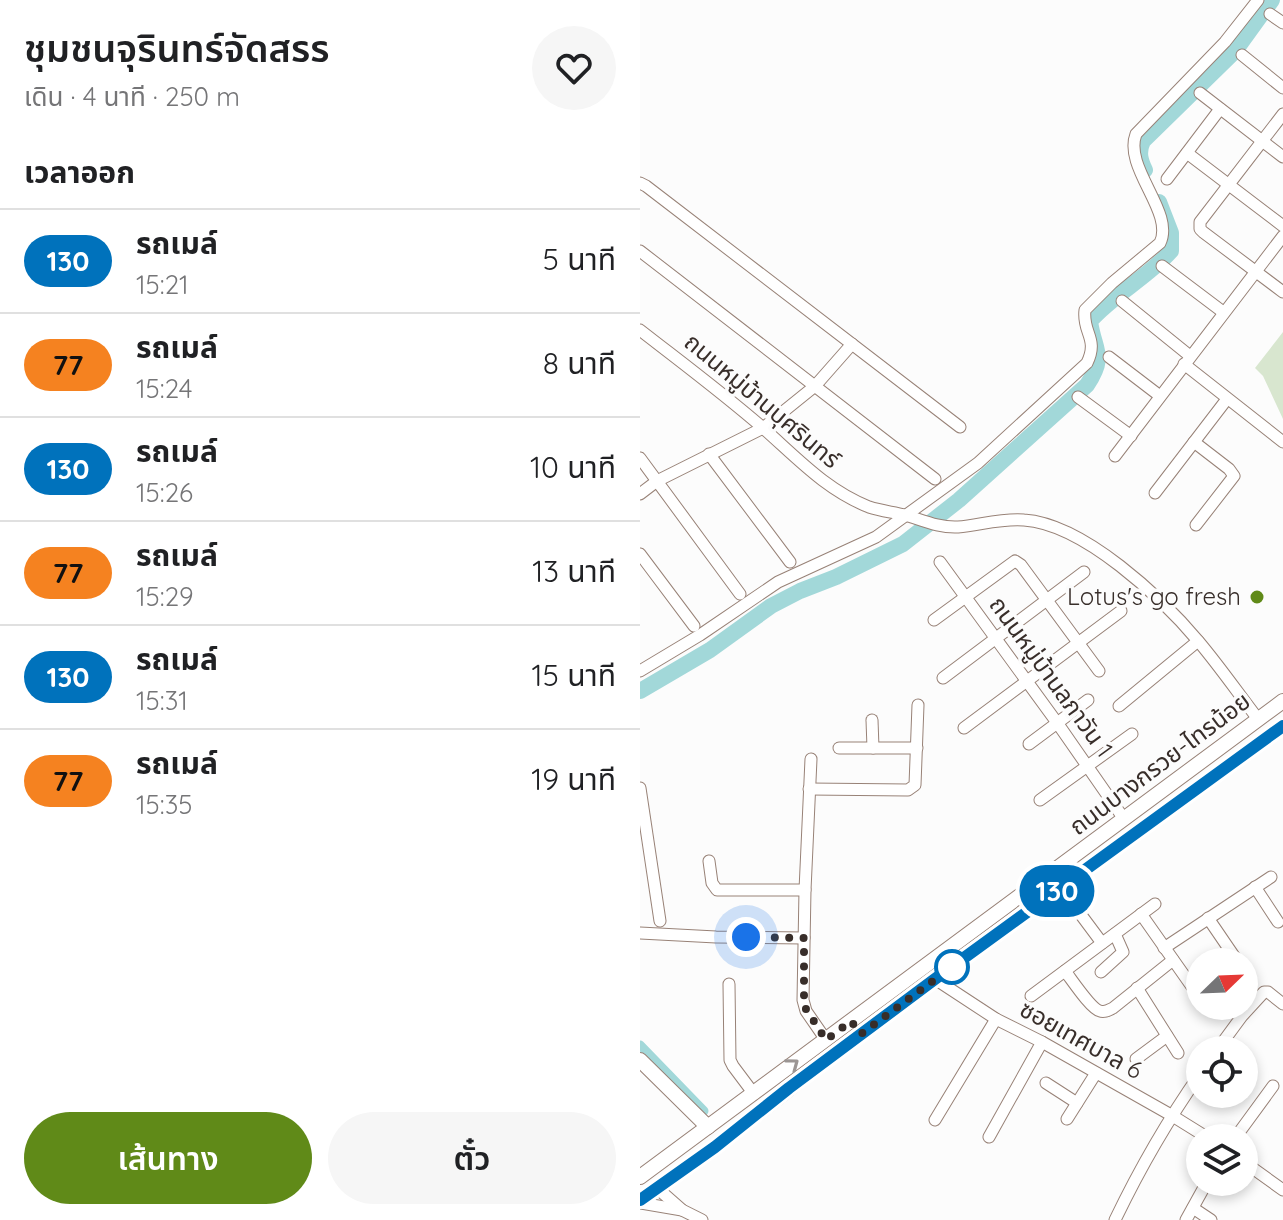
<!DOCTYPE html>
<html lang="th">
<head>
<meta charset="utf-8">
<style>
	body { margin:0; font-family:Quicksand,"Noto Sans Thai",sans-serif; background:#f6f6f6; color:#202124; height:100vh; display:flex; flex-direction:column; font-size:30px; white-space:nowrap }
	* { box-sizing:border-box; margin:0 }
	p { font-size:26px; color:#757577 }
	.icon { flex:none; width:44px; height:44px; fill:none; stroke:currentColor; stroke-width:2; stroke-linecap:round; stroke-linejoin:round }
	.map { position:relative; flex:1; overflow:hidden }
	.side { display:flex; flex-direction:column; background:#fff; width:640px }
	.side>* { flex:none }
	.badge { padding:0 16px; border-radius:26px; font-size:28px; line-height:52px }
	.needle { width:52px; rotate:67deg }
	.fabs { position:absolute; left:546px; top:948px; display:grid; gap:16px }
	.fabs a { display:grid; place-items:center; width:72px; height:72px; border-radius:50%; background:#fff; box-shadow:0 4px 12px #0003; font-size:40px }
	.you { position:absolute; width:40px; height:40px; margin:-20px; border:6px solid #fff; border-radius:50%; background:#1a73e8; box-shadow:0 0 0 12px #1a73e833 }
	.map>.badge { position:absolute; translate:-50% -50%; box-shadow:0 0 0 4px #fff }
	h2 { padding:0 24px; font-size:30px; line-height:72px }
	.round { display:grid; place-items:center; flex:none; width:84px; height:84px; border-radius:42px; background:#f6f6f6 }
	.overview { display:flex; align-items:center; justify-content:space-between; height:136px; padding:0 24px }
	h1 { font-size:38px; font-weight:600; line-height:60px }
	.cta { display:flex; gap:16px; margin-top:auto; padding:16px 24px }
	.cta a { flex:1; height:92px; border-radius:48px; background:#608a18; color:#fff; font-size:32px; font-weight:600; line-height:92px; text-align:center }
	.cta a+a { background:#f6f6f6; color:#202124 }
	ul { padding:0; list-style:none }
	li { display:flex; align-items:center; gap:24px; height:104px; padding:0 24px; border-top:2px solid #e0e0e0 }
	li div { flex:1 }
	li b { display:block; font-size:30px }
	li em { font-style:normal }
	li .badge { min-width:88px; font-weight:700; text-align:center }
	main { display:flex; flex:1; min-height:0 }
	.map>svg:first-child { display:block }
	.green { fill:#d8e6cf }
	.lines { fill:none; stroke-linecap:round; stroke-linejoin:round }
	.canal { stroke:#a2d8d9; stroke-width:9 }
	.river { stroke:#a2d8d9; stroke-width:16 }
	.minor-casing { stroke:#988277; stroke-width:13 }
	.tertiary-casing { stroke:#988277; stroke-width:16 }
	.secondary-casing { stroke:#988277; stroke-width:16 }
	.minor { stroke:#fff; stroke-width:11 }
	.tertiary { stroke:#fff; stroke-width:14 }
	.secondary { stroke:#fff; stroke-width:14 }
	.oneway { stroke:#9c9694 }
	.line-casing { stroke:#fff; stroke-width:18 }
	.line { stroke:#0072bc; stroke-width:12 }
	.walk { stroke:#382e2a; stroke-width:8; stroke-dasharray:0 14.4 }
	.poi-dot { fill:#608a18; stroke:#fcfcfc; stroke-width:3 }
	.stop-dot { fill:#fff; stroke:#0072bc; stroke-width:4 }
	.labels { text-anchor:middle; stroke-width:7; stroke-linejoin:round; paint-order:stroke }
	.street-label { font-size:24px; fill:#382e2a; stroke:#fcfcfc }
	.poi-label { font-size:24px; fill:#382e2a; stroke:#fcfcfc; text-anchor:end }
</style>
</head>
<body>
<main>
<section class="side">
<div class="overview"><div><h1>ชุมชนจุรินทร์จัดสรร</h1><p>เดิน · 4 นาที · 250 m</p></div><a class="round"><svg class="icon" aria-label="heart" viewBox="0 0 24 24"><path d="M12 20l-8-8c-3-5 5-10 8-4 3-6 11-1 8 4z"/></svg></a></div>
<h2>เวลาออก</h2>
<ul>
<li><span class="badge" style="background:#0072bc;color:#fff">130</span><div><b>รถเมล์</b><p>15:21</p></div><em>5 นาที</em></li>
<li><span class="badge" style="background:#f58220;color:#111">77</span><div><b>รถเมล์</b><p>15:24</p></div><em>8 นาที</em></li>
<li><span class="badge" style="background:#0072bc;color:#fff">130</span><div><b>รถเมล์</b><p>15:26</p></div><em>10 นาที</em></li>
<li><span class="badge" style="background:#f58220;color:#111">77</span><div><b>รถเมล์</b><p>15:29</p></div><em>13 นาที</em></li>
<li><span class="badge" style="background:#0072bc;color:#fff">130</span><div><b>รถเมล์</b><p>15:31</p></div><em>15 นาที</em></li>
<li><span class="badge" style="background:#f58220;color:#111">77</span><div><b>รถเมล์</b><p>15:35</p></div><em>19 นาที</em></li>
</ul>
<div class="cta"><a>เส้นทาง</a><a>ตั๋ว</a></div>
</section>
<div class="map">
<svg width="643" height="1220" viewBox="0 0 643 1220">
	<rect width="100%" height="100%" fill="#fcfcfc"/>
	<path class="green" d="M643 332V419L623 376 615 368Z"/>
	<g class="lines">
		<path class="canal" d="M0 1045 64 1111"/>
		<g class="river">
			<path d="M505 170C500 160 498 152 503 141L595 51 632 0"/>
			<path d="M0 691 70 650 131 606 160 591 196 577 263 544 319 500 447 385C467 355 454 351 450 321 474 294 507 278 531 251V233L519 202"/>
		</g>
		<defs>
			<g id="minor">
				<path d="M630 14 643 23"/>
				<path d="M602 55 643 88"/>
				<path d="M560 93 643 157"/>
				<path d="M643 114 560 222V229L563 232 643 292"/>
				<path d="M547 153 643 226"/>
				<path d="M527 179 580 109"/>
				<path d="M0 183 6 186 320 427"/>
				<path d="M0 251 295 479"/>
				<path d="M522 266 583 312"/>
				<path d="M482 301 550 356"/>
				<path d="M0 330C41 362 84 394 123 428 157 458 186 490 229 507 241 511 253 512 265 515 282 520 299 528 318 527 340 525 362 518 384 520 444 524 522 598 559 642 580 667 598 693 618 719"/>
				<path d="M469 357 520 396"/>
				<path d="M544 364 643 442"/>
				<path d="M438 397 491 436"/>
				<path d="M554 442 589 469 594 476 556 525"/>
				<path d="M69 454 150 562"/>
				<path d="M475 456 643 236"/>
				<path d="M0 458 100 594"/>
				<path d="M515 493 587 399"/>
				<path d="M0 494 17 481 123 428 175 386 212 344"/>
				<path d="M0 554 54 626"/>
				<path d="M300 562 418 724 484 819"/>
				<path d="M294 620 375 561 381 565 459 671"/>
				<path d="M0 671 60 635 138 582 236 537 338 463 447 363C459 338 442 333 445 310L472 283 520 243C535 212 483 168 496 134L585 42 618 0"/>
				<path d="M303 678 444 572"/>
				<path d="M479 706 558 641"/>
				<path d="M232 720 233 748"/>
				<path d="M324 728 481 611"/>
				<path d="M389 744 448 700"/>
				<path d="M199 748H277"/>
				<path d="M171 759 165 890 163 1000 166 1011 186 1040"/>
				<path d="M0 788 20 921"/>
				<path d="M169 789 268 790 275 785 278 705"/>
				<path d="M400 800 492 734"/>
				<path d="M69 861 72 883 77 890H165"/>
				<path d="M615 887 638 922"/>
				<path d="M421 888 462 943"/>
				<path d="M501 914 560 998"/>
				<path d="M568 918 598 962"/>
				<path d="M0 933 76 937 164 938"/>
				<path d="M524 948 631 877"/>
				<path d="M425 971C432 980 451 1009 460 1011 465 1013 469 1010 473 1008L533 960"/>
				<path d="M461 972 483 952 475 934"/>
				<path d="M295 979 356 1019 402 1042 531 1115 568 1138"/>
				<path d="M89 984 90 1060 93 1066 114 1094"/>
				<path d="M497 988 538 1053"/>
				<path d="M391 996 515 904"/>
				<path d="M577 1050 602 1016 624 992H628L643 1004"/>
				<path d="M496 1059 527 1036"/>
				<path d="M406 1083 437 1103"/>
				<path d="M427 1119 456 1073"/>
				<path d="M295 1120 356 1019"/>
				<path d="M349 1137 402 1042"/>
				<path d="M595 1138 633 1086"/>
				<path d="M604 1162 643 1190"/>
				<path d="M17 1188 42 1210 62 1220"/>
				<path d="M0 1203 42 1210"/>
				<path d="M553 1208 571 1220"/>
				<path d="M475 1220C500 1168 527 1121 560 1074"/>
				<path d="M546 1220 567 1182"/>
			</g>
			<path id="tertiary" d="M0 1060 68 1127"/>
			<g id="secondary">
				<path d="M0 1177 643 701"/>
				<path d="M0 1200 75 1147 173 1070 295 979 643 726"/>
			</g>
		</defs>
		<use href="#minor" class="minor-casing"/>
		<use href="#tertiary" class="tertiary-casing"/>
		<use href="#secondary" class="secondary-casing"/>
		<use href="#minor" class="minor"/>
		<use href="#tertiary" class="tertiary"/>
		<use href="#secondary" class="secondary"/>
	</g>
	<defs><path id="oneway-chevron" d="M-2-3.5L2.5 0L-2 3.5" fill="none" stroke-width="1.6" stroke-linecap="round" stroke-linejoin="round" transform="scale(2)"/></defs>
	<use class="oneway" href="#oneway-chevron" transform="translate(153 1064) rotate(-37)"/>
	<g class="lines">
		<defs>
			<path id="line" d="M0 1200 75 1147 149 1088 295 979 643 726"/>
		</defs>
		<use href="#line" class="line-casing"/>
		<use href="#line" class="line"/>
		<path class="walk" d="M106 937 164 938V1006L186 1040 211 1021 221 1034 312 967"/>
	</g>
	<circle class="poi-dot" cx="617" cy="597" r="8"/>
	<circle class="stop-dot" cx="312" cy="967" r="16"/>
	<g class="labels">
		<g class="street-label">
			<text transform="translate(122 401) rotate(40)" y="8">ถนนหมู่บ้านบุศรินทร์</text>
			<text transform="translate(411 677) rotate(54)" y="8">ถนนหมู่บ้านลภาวัน 1</text>
			<text transform="translate(520 764) rotate(-37)" y="8">ถนนบางกรวย-ไทรน้อย</text>
			<text transform="translate(441 1040) rotate(29)" y="8">ซอยเทศบาล 6</text>
		</g>
		<g class="poi-label">
			<text x="601" y="605">Lotus's go fresh</text>
		</g>
	</g>
</svg>
<div class="fabs">
<a><svg class="needle" viewBox="-14 -14 28 28"><path d="M0-13l5 13h-10z" fill="#e53935"/><path d="M0 13l5-13h-10z" fill="#757577"/></svg></a>
<a><svg class="icon" aria-label="locate" viewBox="0 0 24 24"><circle cx="12" cy="12" r="6"/><path d="M12 2v4M12 18v4M2 12h4M18 12h4"/></svg></a>
<a><svg class="icon" aria-label="layers" viewBox="0 0 24 24"><path d="M12 4l9 5-9 5-9-5zM3 14l9 5 9-5"/></svg></a>
</div>
<div class="you" style="left:106px;top:937px"></div>
<b class="badge" style="left:417px;top:891px;background:#0072bc;color:#fff">130</b>
</div>
</main>
</body>
</html>
